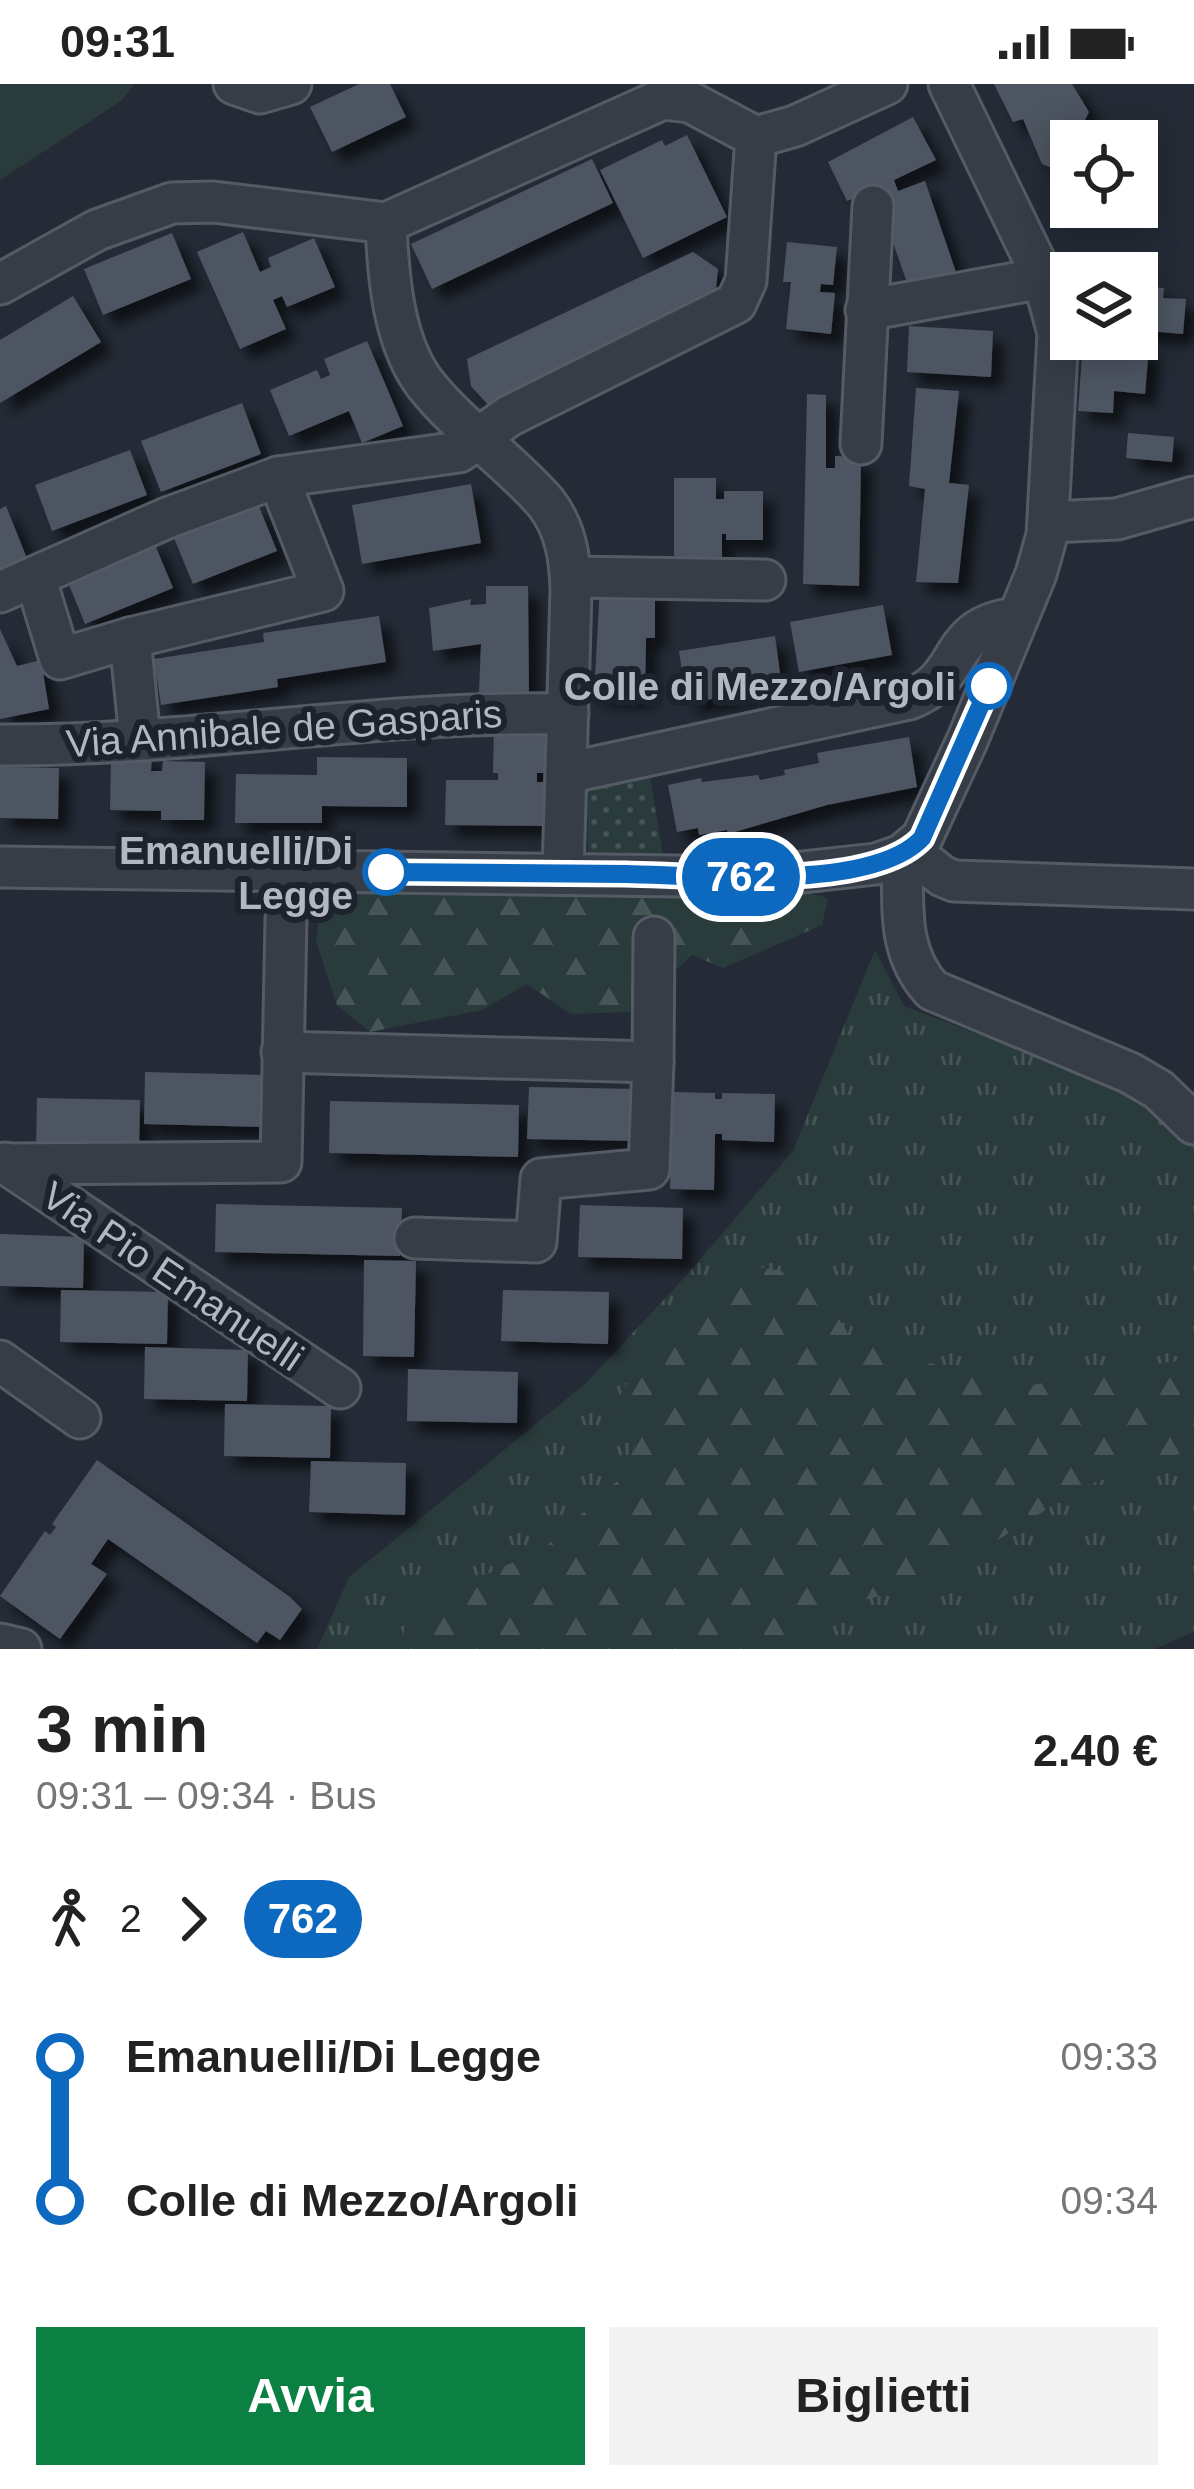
<!DOCTYPE html>
<html lang="it">
<head>
<meta charset="utf-8">
<style>
	body { margin:0; font-family:Arial,sans-serif; background:#f2f2f2; color:#222; height:100vh; display:flex; flex-direction:column; font-size:45px; white-space:nowrap }
	* { box-sizing:border-box; margin:0 }
	p { font-size:39px; color:#767676 }
	.icon { flex:none; width:66px; height:66px; fill:none; stroke:currentColor; stroke-width:2; stroke-linecap:round; stroke-linejoin:round }
	.map { position:relative; height:1565px; overflow:hidden }
	.sheet { display:flex; flex-direction:column; background:#fff; flex:1 }
	.sheet>* { flex:none }
	.badge { padding:0 24px; border-radius:39px; font-size:42px; line-height:78px }
	.controls { position:absolute; left:1050px; top:36px; display:grid; gap:24px }
	.controls a { display:grid; place-items:center; width:108px; height:108px; border-radius:0px; background:#fff; box-shadow:0 6px 30px #0003; font-size:60px }
	.map>.badge { position:absolute; translate:-50% -50%; box-shadow:0 0 0 6px #fff }
	.legs { display:flex; align-items:center; gap:18px; height:132px; padding:0 36px; font-size:39px }
	.legs p { margin-inline-start:auto }
	.headline { display:flex; align-items:center; justify-content:space-between; height:204px; padding:0 36px }
	h1 { font-size:66px; font-weight:700; line-height:90px }
	.primary-button { display:flex; gap:24px; margin-top:auto; padding:24px 36px }
	.primary-button a { flex:1; height:138px; border-radius:0px; background:#0b8043; color:#fff; font-size:48px; font-weight:700; line-height:138px; text-align:center }
	.primary-button a+a { background:#f2f2f2; color:#222 }
	ul { padding:0 36px; list-style:none }
	li { display:flex; align-items:center; gap:42px; height:144px; font-size:45px }
	li i { display:grid; place-items:center; width:18px; height:100%; margin:0 15px; background:currentColor }
	li i::after { content:''; width:30px; height:30px; margin:-15px; border:9px solid; border-radius:50%; background:#fff }
	li p { margin-inline-start:auto }
	li:first-child i { background:linear-gradient(#0000 50%,currentColor 0) }
	li:last-child i { background:linear-gradient(currentColor 50%,#0000 0) }
	.status { display:flex; justify-content:space-between; align-items:center; height:84px; padding:0 60px; background:#fff; direction:ltr }
	.status svg { height:33px; fill:currentColor }
	.map>svg:first-child { display:block }
	.grass { fill:url(#grass-tufts) }
	.forest { fill:url(#forest-firs) }
	.park { fill:url(#park-dots) }
	.pitch { fill:#2a3b3b }
	.building { fill:#4d5562; filter:url(#shadow) }
	.lines { fill:none; stroke-linecap:round; stroke-linejoin:round }
	.minor-casing { stroke:#555b65; stroke-width:45 }
	.minor { stroke:#373d47; stroke-width:39 }
	.line-1-casing { stroke:#fff; stroke-width:27 }
	.line-1 { stroke:#0c69bf; stroke-width:18 }
	.stop-1-dot { fill:#fff; stroke:#0c69bf; stroke-width:6 }
	.labels { text-anchor:middle; stroke-width:12; stroke-linejoin:round; paint-order:stroke }
	.stop-label { font-size:39px; font-weight:bold; fill:#b2b8c3; stroke:#1d222c; text-anchor:end }
	.street-label { font-size:39px; fill:#b2b8c3; stroke:#1d222c }
</style>
</head>
<body>
<div class="status"><b>09:31</b><svg viewBox="0 0 49 12"><path d="M0 12V9h3v3zM5 12V6h3v6zM10 12V3h3v9zM15 12V0h3v12zM26 1h20v11H26zM47 4h2v5h-2z"/></svg></div>
<div class="map">
<svg width="1194" height="1565" viewBox="0 0 1194 1565">
	<defs>
		<pattern id="grass-tufts" width="24" height="20" patternUnits="userSpaceOnUse" patternTransform="scale(3)"><rect width="24" height="20" fill="#2a3b3b"/><path d="M3 7l-1-3M5 7V3M7 7l1-3M15 17l-1-3M17 17v-4M19 17l1-3" fill="none" stroke="#465556"/></pattern>
		<pattern id="forest-firs" width="22" height="20" patternUnits="userSpaceOnUse" patternTransform="scale(3)"><rect width="22" height="20" fill="#2a3b3b"/><path d="M5 1l3.5 6h-7zM16 11l3.5 6h-7z" fill="#465556"/></pattern>
		<pattern id="park-dots" width="8" height="8" patternUnits="userSpaceOnUse" patternTransform="scale(3)"><rect width="8" height="8" fill="#2a3b3b"/><path d="M2 2h.1M6 6h.1" fill="none" stroke="#465556" stroke-width="1.8" stroke-linecap="round"/></pattern>
		<filter id="shadow"><feDropShadow dx="11" dy="11" stdDeviation="6" flood-color="#0009"/></filter>
	</defs>
	<rect width="100%" height="100%" fill="#242b36"/>
	<path class="grass" d="M875 866 904 922 1125 1006 1194 1063V1548L1154 1565H317L349 1493 586 1299 684 1194 793 1067Z"/>
	<g class="forest">
		<path d="M788 804 828 814 822 841 723 884 692 871 630 928 571 930 527 900 482 926 370 948 337 921 316 857 321 815 358 805Z"/>
		<path d="M749 1181 812 1193 849 1251 954 1287 1025 1302 1182 1276 1194 1283V1365L1084 1402 924 1502 807 1529 768 1565H402L405 1539 431 1515 543 1465 626 1389 641 1343 610 1326 651 1263 686 1243Z"/>
	</g>
	<path class="park" d="M649 688 663 772 588 770 587 699Z"/>
	<path class="pitch" d="M0 0H135L121 17 0 96Z"/>
	<g class="building">
		<path d="M359 0H390L406 33 332 68 310 23Z"/>
		<path d="M994 0H1072L1089 28 1059 87 1042 80 1023 35 1013 38Z"/>
		<path d="M913 33 936 76 894 96 898 107 925 97 959 197 910 207 877 113 883 111 880 103 847 117 828 78Z"/>
		<path d="M687 51 727 133 643 174 600 86 662 56 665 62Z"/>
		<path d="M592 75 613 119 432 205 411 160Z"/>
		<path d="M243 148 260 188 271 183 268 174 314 154 335 203 287 223 282 212 273 216 286 245 240 265 197 168Z"/>
		<path d="M172 149 191 195 103 231 84 185Z"/>
		<path d="M787 158 837 163 833 201 821 200 820 208 835 209 831 250 786 245 791 198H783Z"/>
		<path d="M693 168 718 185 715 215 489 322 471 302 467 275Z"/>
		<path d="M1138 202 1164 204 1163 214 1186 215 1183 250 1137 246Z"/>
		<path d="M73 212 101 258 0 319V256Z"/>
		<path d="M909 242 993 247 991 293 907 288Z"/>
		<path d="M367 257 403 342 362 359 349 327 289 352 270 306 317 286 321 295 330 291 324 275Z"/>
		<path d="M1083 258 1149 263 1145 310 1114 307 1113 329 1078 327Z"/>
		<path d="M916 304 959 307 949 399 969 401 958 499 916 498 925 405 909 402Z"/>
		<path d="M807 310 826 311V384H835V372L861 373 859 502 803 500Z"/>
		<path d="M242 319 261 370 161 408 141 357Z"/>
		<path d="M1128 349 1174 353 1172 378 1126 374Z"/>
		<path d="M130 366 147 411 52 447 35 401Z"/>
		<path d="M674 394H716V415H724V407H763V456H726V450H722V479H674Z"/>
		<path d="M471 400 481 459 362 480 352 421Z"/>
		<path d="M258 420 277 467 193 500 174 454Z"/>
		<path d="M6 422 28 477 0 488V425Z"/>
		<path d="M153 456 173 504 85 540 65 491Z"/>
		<path d="M600 500H655V554H646L645 613H594Z"/>
		<path d="M486 502H528L529 611 479 609 481 560 433 567 429 524 471 515 470 521 486 520Z"/>
		<path d="M883 521 892 571 799 588 790 538Z"/>
		<path d="M379 532 386 578 277 595 278 603 161 621 154 575 264 558 263 549Z"/>
		<path d="M0 545 17 582 41 576 49 625 0 635Z"/>
		<path d="M775 552 782 604 687 619 679 567Z"/>
		<path d="M494 637 545 638 544 689H537V698H545V742L445 741 446 696H498V689H493Z"/>
		<path d="M909 653 917 703 827 721 728 750 727 746 699 751 698 744 677 748 668 701 701 694 702 698 758 691 760 696 785 691 784 686 819 679 817 669Z"/>
		<path d="M111 670 152 671 151 687H162L163 677 205 678 204 736H161V727L110 726Z"/>
		<path d="M317 673 407 674V723L322 722V739H235L236 690 317 691Z"/>
		<path d="M0 683 59 684 58 735 0 734Z"/>
		<path d="M145 988 266 991 265 1043 144 1040Z"/>
		<path d="M529 1003 638 1005 637 1057 527 1055Z"/>
		<path d="M672 1008 715 1009V1015H722V1009L775 1010 774 1058 722 1056V1050H715L714 1106 670 1105Z"/>
		<path d="M37 1014 140 1016 139 1068 36 1066Z"/>
		<path d="M330 1017 519 1021 518 1073 329 1069Z"/>
		<path d="M216 1120 402 1124 400 1172 215 1168Z"/>
		<path d="M580 1121 683 1124 682 1175 578 1173Z"/>
		<path d="M0 1150 84 1153 83 1204 0 1202Z"/>
		<path d="M364 1176 416 1177 414 1273 363 1272Z"/>
		<path d="M61 1206 168 1208 167 1260 60 1258Z"/>
		<path d="M503 1206 609 1208 608 1260 501 1257Z"/>
		<path d="M145 1263 248 1266 247 1317 144 1315Z"/>
		<path d="M408 1285 518 1288 517 1339 407 1337Z"/>
		<path d="M225 1320 331 1322 330 1374 224 1372Z"/>
		<path d="M97 1376 290 1513 302 1525 280 1556 266 1547 257 1559 108 1455 91 1480 107 1490 60 1555 0 1512 45 1447 50 1451 56 1443 52 1440Z"/>
		<path d="M311 1377 406 1379 405 1431 309 1428Z"/>
	</g>
	<g class="lines">
		<defs>
			<g id="minor">
				<path d="M234 0 260 9 291 0"/>
				<path d="M386 139C388 191 393 259 426 301 460 344 510 377 546 419 566 445 570 474 571 506L563 790"/>
				<path d="M0 200 97 146 172 119 213 118 386 139 663 15 690 18 756 53 795 42 887 0"/>
				<path d="M866 226 1043 194"/>
				<path d="M861 360 873 122"/>
				<path d="M1049 438 1117 435 1194 413"/>
				<path d="M35 493 60 575 130 554 323 507 278 393"/>
				<path d="M571 493 765 496"/>
				<path d="M0 508 167 434 278 393 459 368 509 332 736 219 746 197 756 53"/>
				<path d="M130 554 140 655"/>
				<path d="M0 661C190 662 378 626 568 630"/>
				<path d="M567 689 909 615C967 594 943 542 1017 534"/>
				<path d="M909 766 942 792 954 797 1194 805"/>
				<path d="M902 771C904 822 896 866 932 906L1130 989 1159 1006 1194 1040"/>
				<path d="M0 783 756 793 876 780 902 771 922 754 967 657 1036 490 1047 451 1058 249 1043 194 949 0"/>
				<path d="M282 968 653 978 654 853"/>
				<path d="M5 1079 340 1304"/>
				<path d="M6 1080 281 1078 287 787"/>
				<path d="M415 1154 536 1158 541 1095 649 1085 653 978"/>
				<path d="M0 1277 80 1334"/>
				<path d="M0 1560 21 1565"/>
			</g>
		</defs>
		<use href="#minor" class="minor-casing"/>
		<use href="#minor" class="minor"/>
	</g>
	<g class="lines">
		<defs>
			<path id="line-1" d="M386 788C466 789 546 790 626 790 697 791 872 808 922 754L989 602"/>
		</defs>
		<use href="#line-1" class="line-1-casing"/>
		<use href="#line-1" class="line-1"/>
	</g>
	<g class="stop-1-dot">
		<circle cx="989" cy="602" r="21"/>
		<circle cx="386" cy="788" r="21"/>
	</g>
	<g class="labels">
		<g class="stop-label">
			<text x="956" y="616">Colle di Mezzo/Argoli</text>
			<text x="353" y="780">Emanuelli/Di<tspan x="353" dy="45">Legge</tspan></text>
		</g>
		<g class="street-label">
			<text transform="translate(284 644) rotate(-4)" y="14">Via Annibale de Gasparis</text>
			<text transform="translate(173 1192) rotate(34)" y="14">Via Pio Emanuelli</text>
		</g>
	</g>
</svg>
<div class="controls">
<a><svg class="icon" aria-label="locate" viewBox="0 0 24 24"><circle cx="12" cy="12" r="6"/><path d="M12 2v4M12 18v4M2 12h4M18 12h4"/></svg></a>
<a><svg class="icon" aria-label="layers" viewBox="0 0 24 24"><path d="M12 4l9 5-9 5-9-5zM3 14l9 5 9-5"/></svg></a>
</div>
<b class="badge" style="left:741px;top:793px;background:#0c69bf;color:#fff">762</b>
</div>
<section class="sheet">
<div class="headline"><div><h1>3 min</h1><p>09:31 – 09:34 · Bus</p></div><b>2.40 €</b></div>
<div class="legs"><svg class="icon" aria-label="walk" viewBox="0 0 24 24"><circle cx="13" cy="4" r="2"/><path d="M13 8l-2 6 4 7M11 14l-3 7M7 12l3-4h3l4 4"/></svg>2<svg class="icon" aria-label="forward" viewBox="0 0 24 24"><path d="M9 5l7 7-7 7"/></svg><b class="badge" style="background:#0c69bf;color:#fff">762</b></div>
<ul>
<li><i style="color:#0c69bf"></i><b>Emanuelli/Di Legge</b><p>09:33</p></li>
<li><i style="color:#0c69bf"></i><b>Colle di Mezzo/Argoli</b><p>09:34</p></li>
</ul>
<div class="primary-button"><a>Avvia</a><a>Biglietti</a></div>
</section>
</body>
</html>
